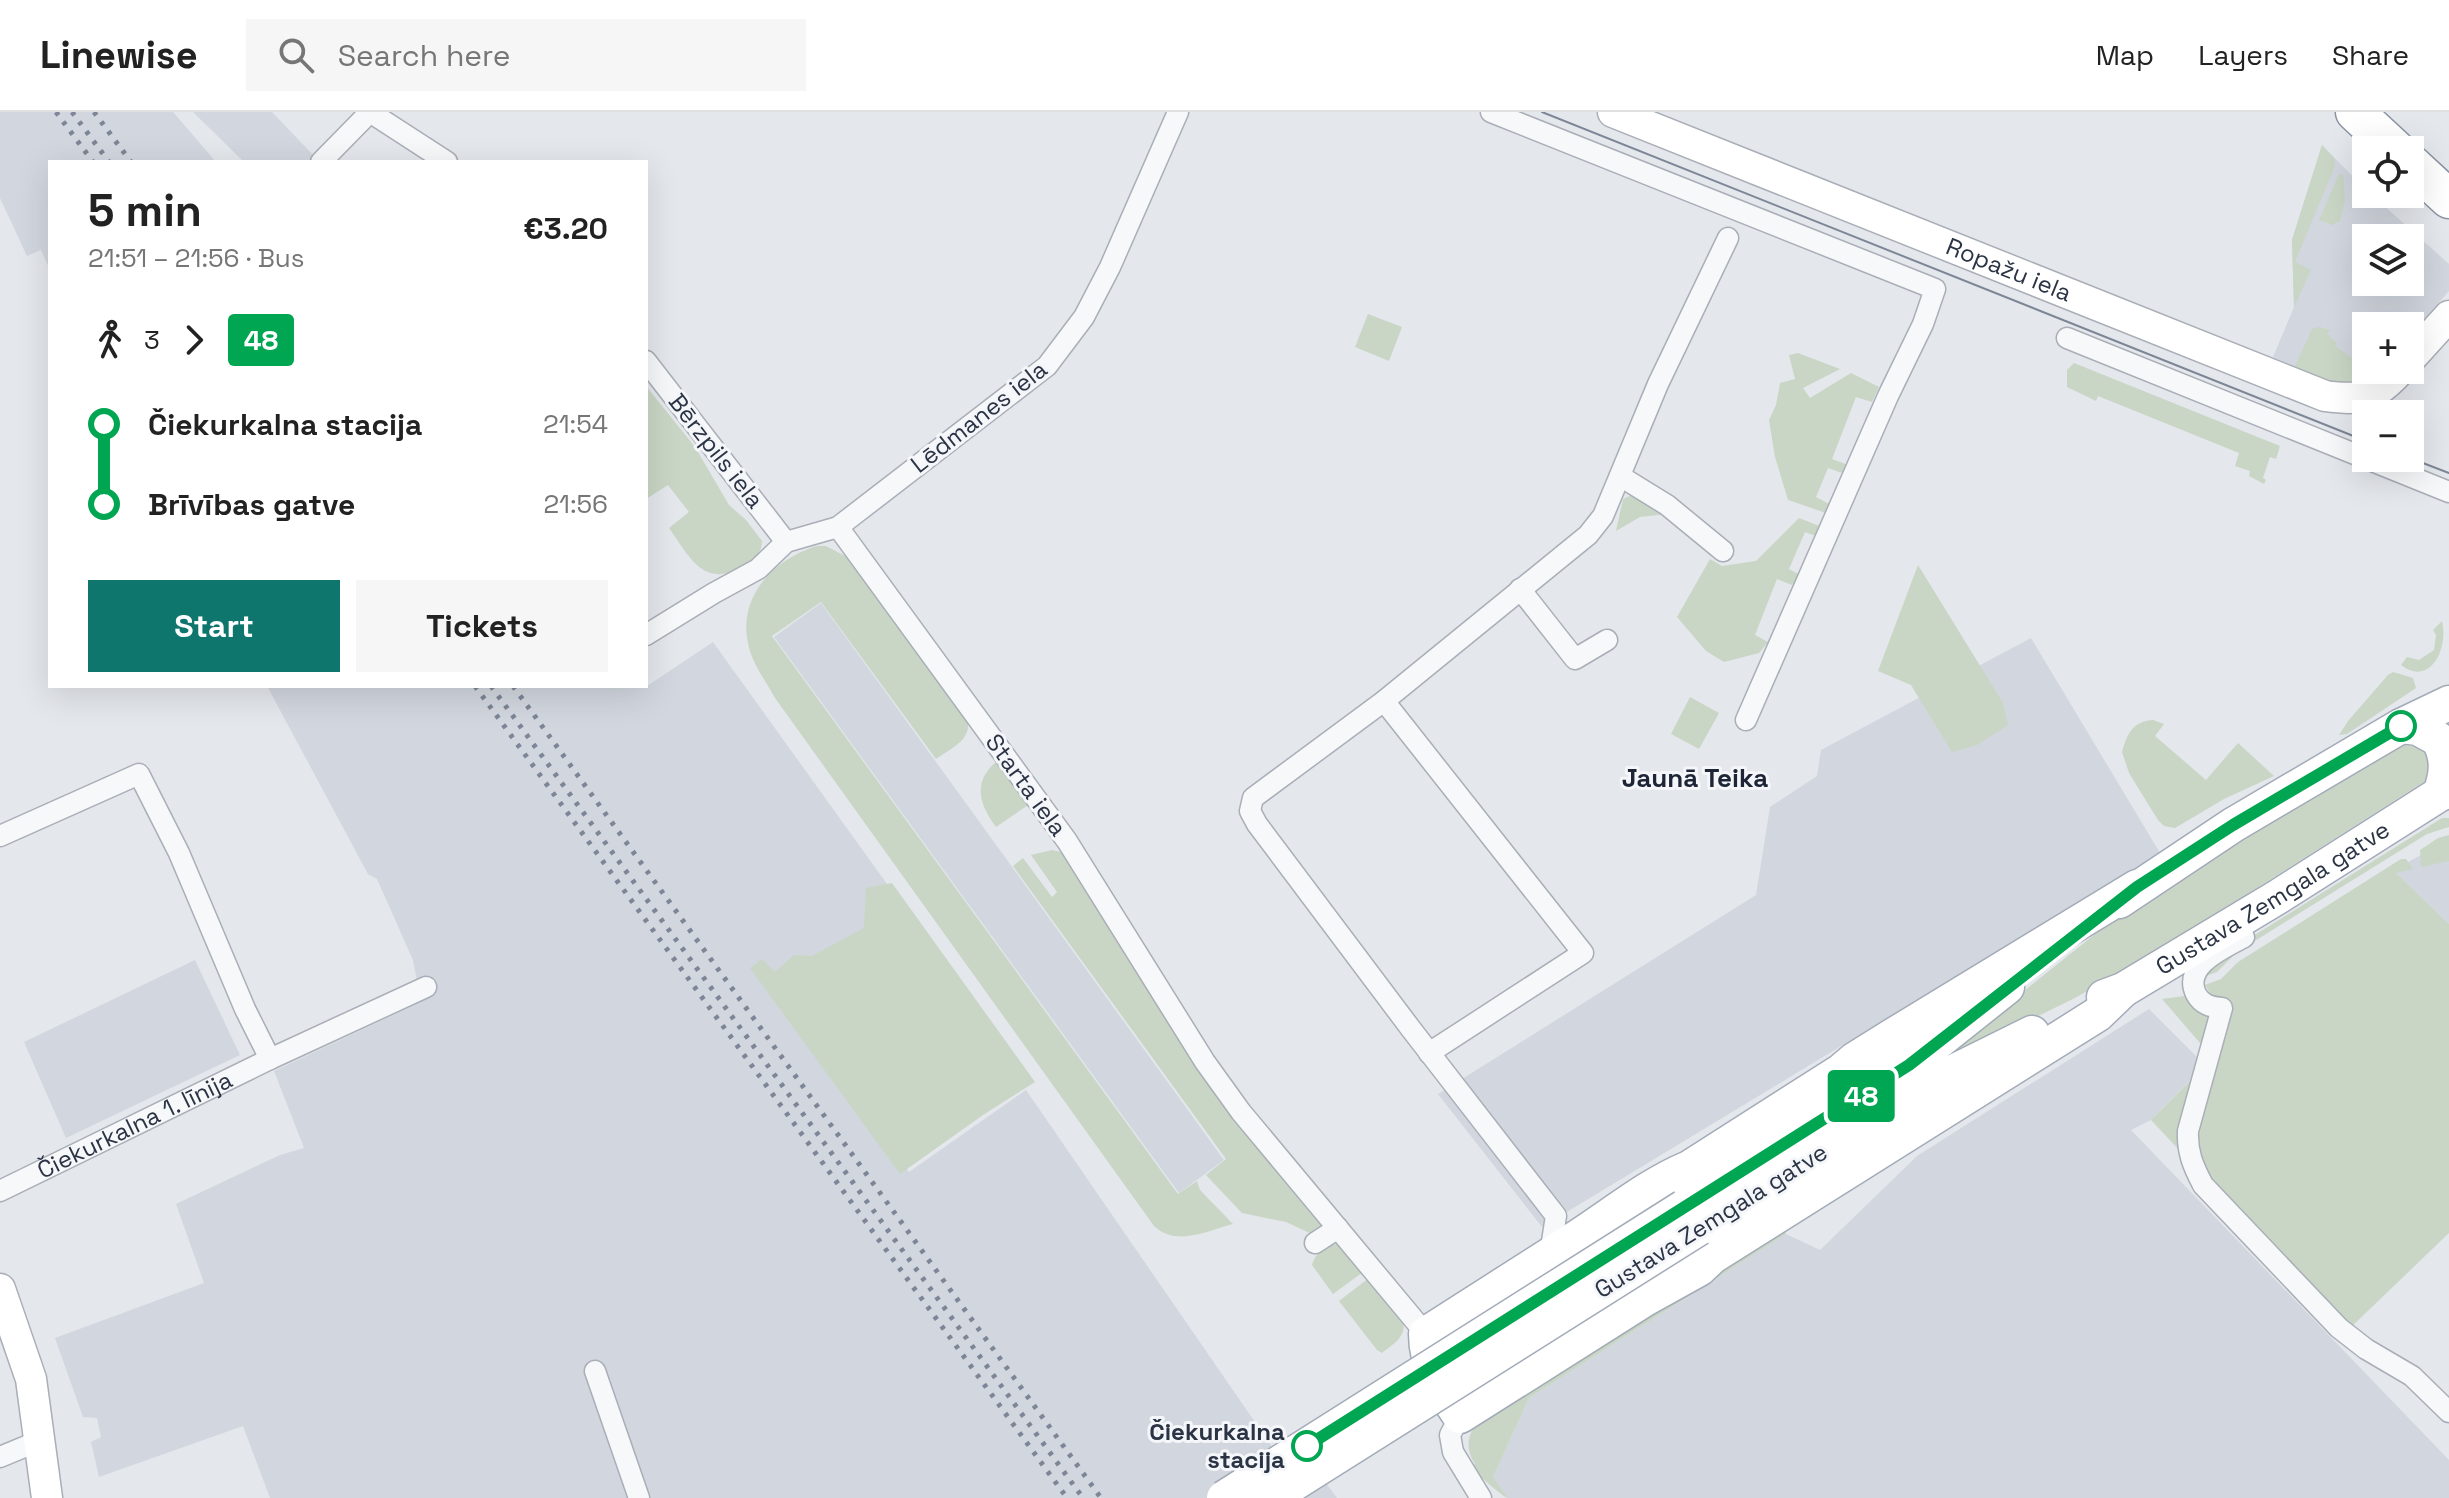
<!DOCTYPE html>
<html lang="en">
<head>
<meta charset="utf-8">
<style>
	body { margin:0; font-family:"Space Grotesk",sans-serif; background:#f6f6f6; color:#222; height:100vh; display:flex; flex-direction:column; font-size:30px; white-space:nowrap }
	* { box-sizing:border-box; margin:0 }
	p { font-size:26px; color:#767676 }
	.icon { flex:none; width:44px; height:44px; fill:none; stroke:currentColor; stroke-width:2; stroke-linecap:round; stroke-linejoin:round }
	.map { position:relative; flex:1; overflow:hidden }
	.sheet { position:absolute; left:48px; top:48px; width:600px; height:528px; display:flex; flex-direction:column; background:#fff; border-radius:0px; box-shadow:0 8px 32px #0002 }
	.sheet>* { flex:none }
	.badge { padding:0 16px; border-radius:6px; font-size:28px; line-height:52px }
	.buttons { position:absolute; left:2352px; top:24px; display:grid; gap:16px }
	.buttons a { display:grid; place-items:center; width:72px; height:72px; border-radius:0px; background:#fff; box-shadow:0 8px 32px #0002; font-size:40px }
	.map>.badge { position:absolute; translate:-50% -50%; box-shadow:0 0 0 4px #fff }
	.legs { display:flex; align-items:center; gap:12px; height:88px; padding:0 40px; font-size:26px }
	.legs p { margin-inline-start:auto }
	.overview { display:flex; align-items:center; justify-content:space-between; height:136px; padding:0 40px }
	h1 { font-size:44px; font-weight:600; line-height:60px }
	.primary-button { display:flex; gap:16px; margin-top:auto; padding:16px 40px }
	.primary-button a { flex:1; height:92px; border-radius:0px; background:#0f766e; color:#fff; font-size:32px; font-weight:600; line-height:92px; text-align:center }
	.primary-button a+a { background:#f6f6f6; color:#222 }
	ul { padding:0 40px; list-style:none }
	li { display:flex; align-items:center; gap:28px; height:80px; font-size:30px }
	li i { display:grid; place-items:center; width:12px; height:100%; margin:0 10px; background:currentColor }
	li i::after { content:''; width:20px; height:20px; margin:-10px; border:6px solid; border-radius:50%; background:#fff }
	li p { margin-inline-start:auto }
	li:first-child i { background:linear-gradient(#0000 50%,currentColor 0) }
	li:last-child i { background:linear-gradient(currentColor 50%,#0000 0) }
	header { display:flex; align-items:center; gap:48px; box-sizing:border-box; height:112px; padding:0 40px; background:#fff; border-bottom:2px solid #e0e0e0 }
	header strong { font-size:38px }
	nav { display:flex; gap:44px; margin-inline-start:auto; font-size:28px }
	.search { width:560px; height:72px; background:#f6f6f6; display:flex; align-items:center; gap:20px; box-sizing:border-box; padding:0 28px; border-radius:0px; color:#767676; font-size:30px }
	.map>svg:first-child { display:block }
	.built { fill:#d2d6de; fill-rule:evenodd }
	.green { fill:#c9d6c5 }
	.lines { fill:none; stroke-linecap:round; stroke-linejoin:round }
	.street-casing { stroke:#a9aeb7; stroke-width:23 }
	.secondary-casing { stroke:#a9aeb7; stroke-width:33 }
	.primary-casing { stroke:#a3abb8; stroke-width:37 }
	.highway-casing { stroke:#8b94a3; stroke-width:41 }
	.street { stroke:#f7f8fa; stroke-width:20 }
	.secondary { stroke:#fff; stroke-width:30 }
	.primary { stroke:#fff; stroke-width:34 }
	.highway { stroke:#fff; stroke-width:38 }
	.tram { stroke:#7d8696; stroke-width:2 }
	.rail { stroke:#7d8696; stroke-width:5; stroke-dasharray:4 8; stroke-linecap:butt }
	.primary-bridge-casing { stroke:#a3abb8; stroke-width:37; stroke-linecap:butt }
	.primary-bridge { stroke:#fff; stroke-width:34 }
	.line-1-casing { stroke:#fff; stroke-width:18 }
	.line-1 { stroke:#00a651; stroke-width:12 }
	.stop-1-dot { fill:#fff; stroke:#00a651; stroke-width:4 }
	.labels { text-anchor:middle; stroke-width:6; stroke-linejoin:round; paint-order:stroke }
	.street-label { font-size:24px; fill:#2b3445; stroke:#f4f6f9 }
	.stop-label { font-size:24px; font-weight:bold; fill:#2b3445; stroke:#f4f6f9; text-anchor:end }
	.neighbourhood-label { font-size:26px; font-weight:bold; fill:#1d2536; stroke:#f4f6f9 }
</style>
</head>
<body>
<header>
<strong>Linewise</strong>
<div class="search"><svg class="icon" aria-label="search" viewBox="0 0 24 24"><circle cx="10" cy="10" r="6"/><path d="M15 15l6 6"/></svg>Search here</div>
<nav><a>Map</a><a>Layers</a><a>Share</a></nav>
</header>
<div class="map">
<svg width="2449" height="1386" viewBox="0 0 2449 1386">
	<rect width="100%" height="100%" fill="#e4e7ec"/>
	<g class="built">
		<path d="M0 0H173L216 50H50V158L41 138 27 144 0 86Z"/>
		<path d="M193 0H272L314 44 308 50H244Z"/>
		<path d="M2322 33 2366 78V82H2371L2449 152V179L2410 223V214H2366V258H2379L2375 263 2329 270 2273 245 2294 195 2292 128ZM2366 126H2410V170H2366Z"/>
		<path d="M821 491 1224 1048 1179 1081 774 525Z"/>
		<path d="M2031 526 2160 741 1542 1115 1438 982 1756 783 1770 695 1817 664 1821 638Z"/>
		<path d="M713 530 910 804 787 891 909 1060 1026 978 1279 1345 1299 1334 1337 1386H270L243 1314 99 1365 91 1330 101 1325 97 1306 83 1305 55 1226 204 1171 176 1092 280 1043 304 1036 274 959 421 890 413 848 377 767 368 762 267 574H647Z"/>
		<path d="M2449 728V812L2393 758Z"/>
		<path d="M195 848 240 943 66 1026 24 930Z"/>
		<path d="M2149 897 2205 953 2151 1008 2131 1018 2449 1348V1386H1508L1493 1365 1529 1286 1786 1122 1820 1138 1917 1044Z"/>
	</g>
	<g class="green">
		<path d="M2322 33 2334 46 2335 54 2295 150 2311 158 2294 195 2292 128Z"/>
		<path d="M2339 62H2343L2345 89 2340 109 2332 113 2319 108Z"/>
		<path d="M1368 202 1402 215 1389 249 1355 235Z"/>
		<path d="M2319 215 2330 218 2327 222 2337 231 2335 234 2375 263C2347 282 2324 268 2296 256V252L2312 217Z"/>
		<path d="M1798 241 1840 257 1803 276 1810 286 1851 261 1879 275 1872 290 1856 285 1832 347 1848 353 1845 362 1828 356 1816 385 1831 393 1829 402 1788 388 1775 345 1769 308 1776 293 1780 271 1795 267 1789 243Z"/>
		<path d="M2074 251 2280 334 2276 347 2270 345 2263 366 2266 368 2264 372 2249 364 2250 359 2235 354 2239 341 2098 284 2096 289 2067 275V258Z"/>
		<path d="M646 274 695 335 729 393 746 408 762 429C761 442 757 446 746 453 704 478 691 447 669 416L689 400 668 373 646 387Z"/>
		<path d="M1632 383 1667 402 1640 405 1616 419 1623 387Z"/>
		<path d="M1799 406 1822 415 1816 424 1805 420 1789 457 1800 463 1792 473 1777 467 1755 523 1768 530 1759 541 1724 550 1706 539 1677 505 1710 447 1722 454 1756 449Z"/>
		<path d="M816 434H826L847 445 967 607C973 628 951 636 936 647L821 490 772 524 1178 1082 1197 1069 1200 1078 1233 1112C1206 1119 1177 1135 1154 1114L775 586C766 569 751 550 748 531 738 483 774 448 816 434Z"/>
		<path d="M1918 453 2003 591 2008 613 1977 633 1952 640 1911 573 1878 559Z"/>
		<path d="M2442 509C2449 538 2429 575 2401 553L2407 545 2419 548 2434 538 2436 523 2433 518Z"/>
		<path d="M2393 560 2413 566 2416 576 2347 622 2339 623 2348 609 2388 563Z"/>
		<path d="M1690 585 1719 601 1699 637 1671 622Z"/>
		<path d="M2153 608 2164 612 2155 624 2206 668 2238 631 2274 664 2224 687 2175 716 2164 714 2158 708 2129 661 2122 640C2127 622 2133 609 2153 608Z"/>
		<path d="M2401 629 2428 633 2430 666 2164 835 2075 886 1930 957 1929 955 2124 799Z"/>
		<path d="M997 649 1028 693 996 715C979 692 972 670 997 649Z"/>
		<path d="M2442 706H2449V715L2427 722 2237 840 2217 860 2206 864 2210 851Z"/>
		<path d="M2449 723V749L2421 755 2420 738 2438 726Z"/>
		<path d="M1052 738 1065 741 1322 1113 1321 1117 1314 1123 1286 1110 1242 1101 1206 1063 1226 1047 1013 754 1023 746 1052 785 1057 780 1031 743Z"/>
		<path d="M2401 747H2406L2413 757 2396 761 2449 812V1121L2348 1218 2151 1008 2213 946 2162 887 2207 881 2209 879 2205 873 2221 867 2238 850Z"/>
		<path d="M892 771 1035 970 983 1003 900 1062 750 856 762 847 775 860 794 843 812 844 864 816 866 776Z"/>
		<path d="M1785 1119 1786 1122 1529 1286 1493 1365 1508 1386C1501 1384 1481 1364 1471 1357L1475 1352C1467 1339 1466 1328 1474 1315Z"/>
		<path d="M1337 1132 1343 1135 1363 1160 1333 1182 1312 1153C1315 1142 1324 1133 1337 1132Z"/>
		<path d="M1369 1166 1403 1209C1407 1225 1393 1232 1382 1241L1377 1238 1339 1189Z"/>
	</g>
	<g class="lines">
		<defs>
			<g id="street">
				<path d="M370 0 447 50"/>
				<path d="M1491 0 1935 177 1923 212 1888 284 1746 608"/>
				<path d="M321 50 370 0"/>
				<path d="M2067 226 2449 380"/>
				<path d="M646 249 786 430"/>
				<path d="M1620 364 1667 393 1723 439"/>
				<path d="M838 415 1067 729 1205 950 1241 1000 1426 1222"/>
				<path d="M1520 477 1575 547 1607 528"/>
				<path d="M646 523 714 481 758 457 786 430 838 415 1047 254 1084 205 1110 155 1178 0"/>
				<path d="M1384 589 1583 841 1429 941"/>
				<path d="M0 724 139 662 179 741 245 897 270 947"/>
				<path d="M2244 825C2225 836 2182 853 2196 882 2202 893 2211 895 2222 896L2188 1019C2187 1040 2193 1054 2203 1073L2339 1216 2366 1237 2412 1264 2449 1300"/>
				<path id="s1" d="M0 1079 270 947 426 875"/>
				<path d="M1315 1131 1338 1116"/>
				<path d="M1550 1142 1556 1104 1411 917 1257 712 1250 699 1253 686 1384 589 1588 423 1603 404 1658 272 1728 126"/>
				<path d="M595 1259 639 1386"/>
				<path d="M1460 1304 1450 1323 1453 1340 1481 1386"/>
				<path d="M0 1345 41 1328"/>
			</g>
			<g id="secondary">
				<path id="s2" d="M1613 0 2325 284C2362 289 2375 286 2400 258"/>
				<path d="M2410 247 2449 204"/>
				<path d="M0 1177 31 1267 47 1386"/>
			</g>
			<g id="primary">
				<path d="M2401 614 2418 616 2438 627C2449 646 2447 662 2440 682"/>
				<path d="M2119 789 2233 713 2401 614 2449 591"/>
				<path d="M2123 878 2098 902 1713 1144 1699 1157 1645 1187 1460 1304C1442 1278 1426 1254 1426 1222 1474 1191 1522 1161 1570 1130 1610 1105 1646 1074 1689 1056L1841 959 1854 948 1894 923 2137 775"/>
				<path id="s3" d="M2104 885 2123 878 2276 786 2449 676"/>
				<path d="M1684 1095 1909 953 2007 875"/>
				<path d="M1699 1116 1923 975 2032 921"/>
			</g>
			<g id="highway">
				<path d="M2355 0 2396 38"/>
				<path d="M2410 51 2449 87"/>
			</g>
		</defs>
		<use href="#street" class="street-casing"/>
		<use href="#secondary" class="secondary-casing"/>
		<use href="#primary" class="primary-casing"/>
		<use href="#highway" class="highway-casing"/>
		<use href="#street" class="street"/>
		<use href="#secondary" class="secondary"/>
		<use href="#primary" class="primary"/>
		<use href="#highway" class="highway"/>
		<g class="tram">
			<path d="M1542 0 2366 329"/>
			<path d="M2410 346 2449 361"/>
		</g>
		<g class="rail">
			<path d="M56 0 93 50"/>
			<path d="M72 0 109 50"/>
			<path d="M94 0 131 50"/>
			<path d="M475 574 1067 1386"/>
			<path d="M491 574 1083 1386"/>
			<path d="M513 574 1101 1386"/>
		</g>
		<defs>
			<g id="primary-bridge">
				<path d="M1224 1386 1684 1095"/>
				<path d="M1271 1386 1699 1116"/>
			</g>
		</defs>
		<use href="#primary-bridge" class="primary-bridge-casing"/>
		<use href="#primary-bridge" class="primary-bridge"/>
	</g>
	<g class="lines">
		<defs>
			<path id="line-1" d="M1307 1334 1909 953 2137 775 2233 713 2401 614"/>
		</defs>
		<use href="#line-1" class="line-1-casing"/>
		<use href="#line-1" class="line-1"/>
	</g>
	<g class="stop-1-dot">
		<circle cx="2401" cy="614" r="14"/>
		<circle cx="1307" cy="1334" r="14"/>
	</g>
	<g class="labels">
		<g class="street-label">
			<text dy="8" stroke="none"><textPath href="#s2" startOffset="426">Ropažu iela</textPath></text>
			<text transform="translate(979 305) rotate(-38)" y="8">Lēdmanes iela</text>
			<text transform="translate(716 339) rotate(52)" y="8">Bērzpils iela</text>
			<text transform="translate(1026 673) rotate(54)" y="8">Starta iela</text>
			<text dy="8" stroke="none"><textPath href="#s3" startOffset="196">Gustava Zemgala gatve</textPath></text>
			<text dy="8" stroke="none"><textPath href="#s1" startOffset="150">Čiekurkalna 1. līnija</textPath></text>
			<text transform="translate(1711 1109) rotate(-32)" y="8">Gustava Zemgala gatve</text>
		</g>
		<g class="stop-label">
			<text x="1285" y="1328">Čiekurkalna<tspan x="1285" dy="28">stacija</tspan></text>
		</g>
		<g class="neighbourhood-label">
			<text x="1695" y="675">Jaunā Teika</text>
		</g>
	</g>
</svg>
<div class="buttons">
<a><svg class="icon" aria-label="locate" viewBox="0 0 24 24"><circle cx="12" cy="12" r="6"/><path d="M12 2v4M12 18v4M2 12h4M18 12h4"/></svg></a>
<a><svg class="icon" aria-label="layers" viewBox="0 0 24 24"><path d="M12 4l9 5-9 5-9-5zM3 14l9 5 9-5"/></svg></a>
<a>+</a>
<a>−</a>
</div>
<b class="badge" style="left:1861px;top:984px;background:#00a651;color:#fff">48</b>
<section class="sheet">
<div class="overview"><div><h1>5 min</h1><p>21:51 – 21:56 · Bus</p></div><b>€3.20</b></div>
<div class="legs"><svg class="icon" aria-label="walk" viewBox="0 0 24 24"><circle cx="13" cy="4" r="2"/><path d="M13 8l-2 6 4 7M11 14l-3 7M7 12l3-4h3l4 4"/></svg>3<svg class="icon" aria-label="forward" viewBox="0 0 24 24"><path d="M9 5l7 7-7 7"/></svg><b class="badge" style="background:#00a651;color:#fff">48</b></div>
<ul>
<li><i style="color:#00a651"></i><b>Čiekurkalna stacija</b><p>21:54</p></li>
<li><i style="color:#00a651"></i><b>Brīvības gatve</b><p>21:56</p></li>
</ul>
<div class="primary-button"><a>Start</a><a>Tickets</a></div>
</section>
</div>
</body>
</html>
